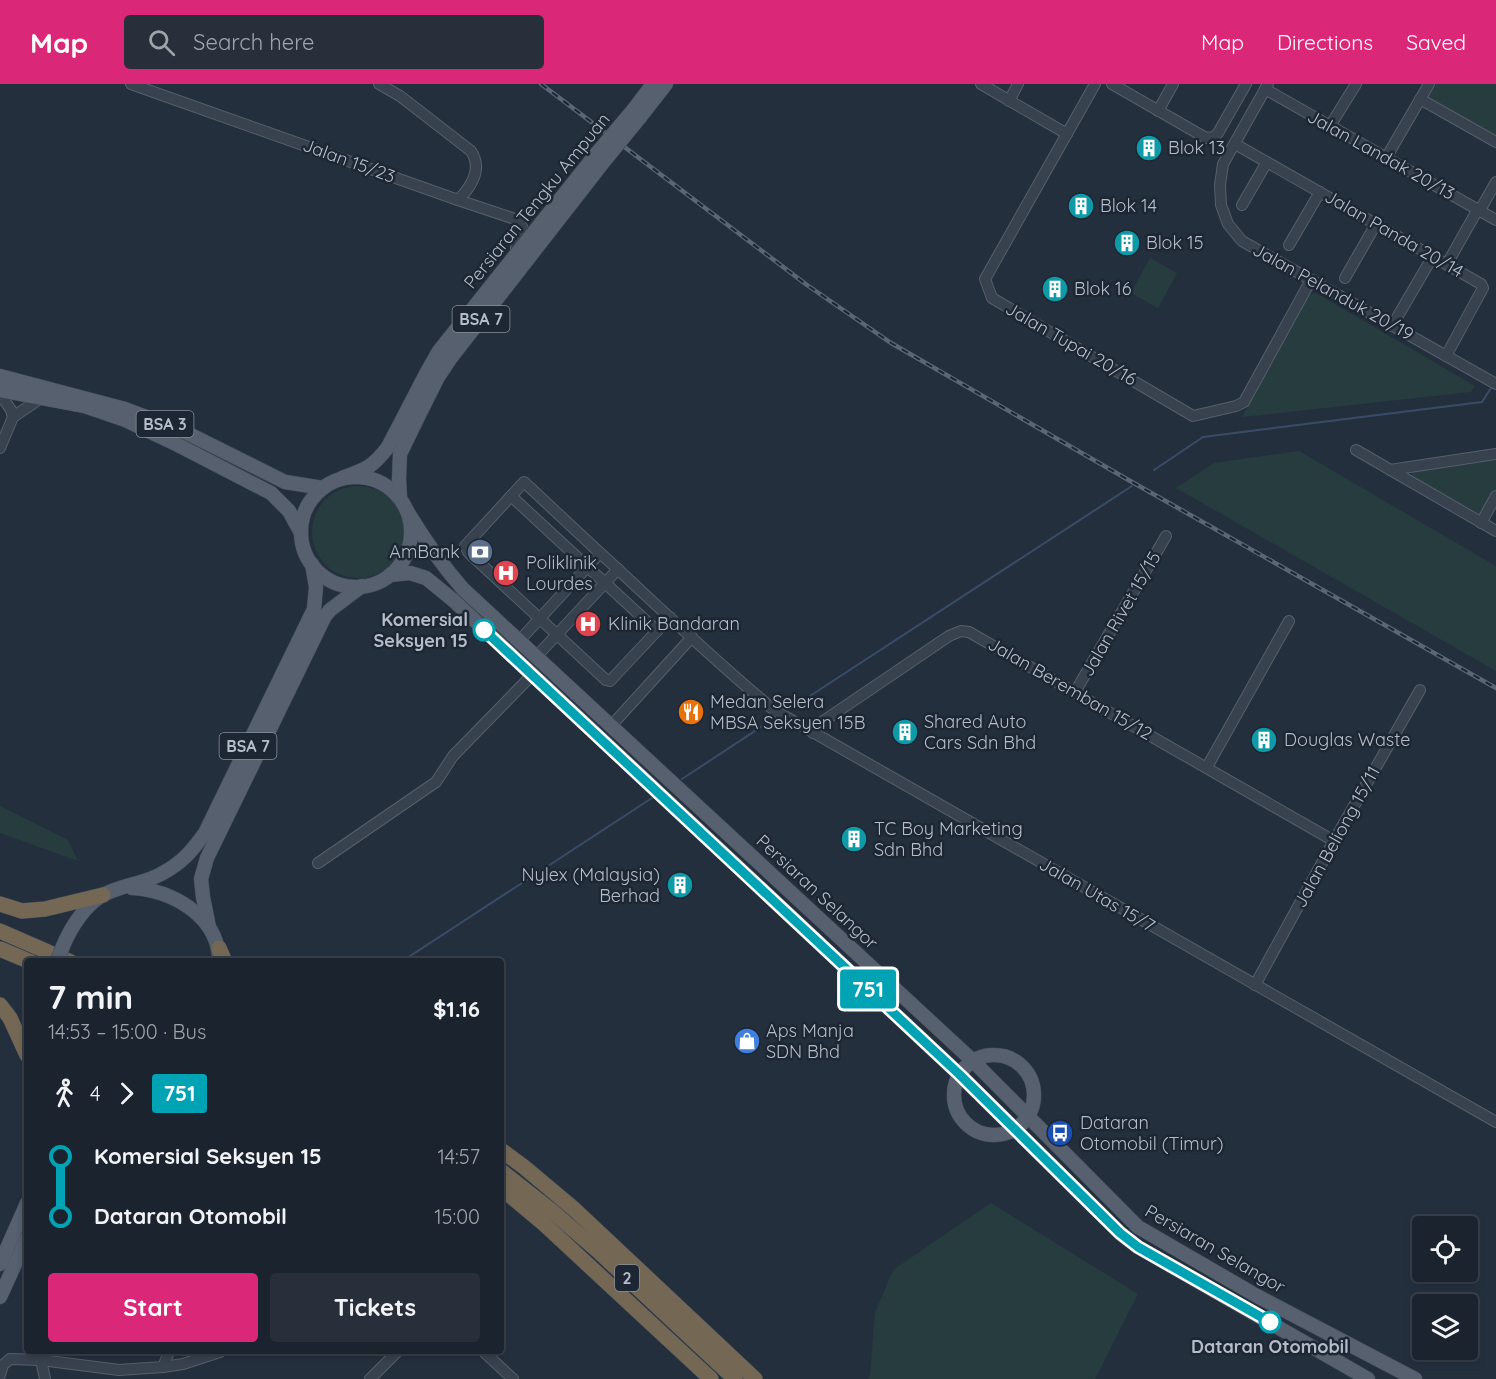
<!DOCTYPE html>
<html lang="en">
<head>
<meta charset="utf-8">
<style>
	body { margin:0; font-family:Quicksand,sans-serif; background:#282f3a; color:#f1f3f6; height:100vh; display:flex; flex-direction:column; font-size:22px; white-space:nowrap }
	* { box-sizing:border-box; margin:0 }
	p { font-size:20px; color:#a0a4aa }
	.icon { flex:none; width:33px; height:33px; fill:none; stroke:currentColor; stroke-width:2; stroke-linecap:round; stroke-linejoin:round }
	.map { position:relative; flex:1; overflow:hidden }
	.sheet { position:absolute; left:24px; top:874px; width:480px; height:396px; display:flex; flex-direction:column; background:#1b232e; border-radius:6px; box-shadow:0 3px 9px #0003,0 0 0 2px #39404a }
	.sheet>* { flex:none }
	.badge { padding:0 12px; border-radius:4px; font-size:21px; line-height:39px }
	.fabs { position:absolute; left:1412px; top:1132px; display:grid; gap:12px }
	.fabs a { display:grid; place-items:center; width:66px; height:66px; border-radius:6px; background:#1b232e; box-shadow:0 3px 9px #0003,0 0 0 2px #39404a; font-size:30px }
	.map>.badge { position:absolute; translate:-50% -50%; box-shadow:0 0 0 3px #fff }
	.legs { display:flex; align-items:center; gap:9px; height:66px; padding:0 24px; font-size:20px }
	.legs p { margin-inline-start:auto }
	.head { display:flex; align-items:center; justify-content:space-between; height:102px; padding:0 24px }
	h1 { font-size:33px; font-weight:800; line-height:45px }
	.action { display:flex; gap:12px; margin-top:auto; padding:12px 24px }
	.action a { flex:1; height:69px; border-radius:6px; background:#db2777; color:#fff; font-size:24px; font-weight:800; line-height:69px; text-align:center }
	.action a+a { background:#282f3a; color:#f1f3f6 }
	ul { padding:0 24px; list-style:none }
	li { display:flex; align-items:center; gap:21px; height:60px; font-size:22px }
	li i { display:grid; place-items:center; width:9px; height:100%; margin:0 8px; background:currentColor }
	li i::after { content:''; width:15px; height:15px; margin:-8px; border:4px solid; border-radius:50%; background:#1b232e }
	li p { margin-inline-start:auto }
	li:first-child i { background:linear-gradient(#0000 50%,currentColor 0) }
	li:last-child i { background:linear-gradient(currentColor 50%,#0000 0) }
	header { display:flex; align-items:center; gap:36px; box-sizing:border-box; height:84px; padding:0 30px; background:#db2777; color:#fff }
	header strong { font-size:28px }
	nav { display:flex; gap:33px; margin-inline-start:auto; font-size:21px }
	.search { width:420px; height:54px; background:#282f3a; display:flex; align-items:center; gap:15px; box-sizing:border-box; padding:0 21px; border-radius:6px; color:#a0a4aa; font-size:22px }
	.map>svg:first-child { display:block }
	.green { fill:#263c3f }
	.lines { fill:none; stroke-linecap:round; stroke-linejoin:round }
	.stream { stroke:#394c67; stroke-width:2 }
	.minor-casing { stroke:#565f6c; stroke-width:12 }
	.major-casing { stroke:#414a57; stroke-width:15 }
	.highway-casing { stroke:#434c59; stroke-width:16 }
	.minor { stroke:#38414e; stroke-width:10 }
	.major { stroke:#56606e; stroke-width:14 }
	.highway { stroke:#746855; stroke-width:15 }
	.rail-casing { stroke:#5a6575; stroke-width:4.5 }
	.rail { stroke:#1d2633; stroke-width:2; stroke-dasharray:7; stroke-linecap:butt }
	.major-bridge-casing { stroke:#414a57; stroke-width:15; stroke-linecap:butt }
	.major-bridge { stroke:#56606e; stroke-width:14 }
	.line-1-casing { stroke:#fff; stroke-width:14 }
	.line-1 { stroke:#00a3b4; stroke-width:9 }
	.stop-1-dot { fill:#fff; stroke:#00a3b4; stroke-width:3 }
	.labels { text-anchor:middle; stroke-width:5; stroke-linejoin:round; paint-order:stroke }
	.shield { fill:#1d2633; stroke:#878f9c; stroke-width:1.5 }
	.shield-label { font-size:16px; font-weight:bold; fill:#b4bcc9 }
	.poi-label { font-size:18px; fill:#b4bcc9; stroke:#1d2633; text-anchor:start }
	.street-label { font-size:18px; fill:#b4bcc9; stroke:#1d2633 }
	.stop-label { font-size:18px; font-weight:bold; fill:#b4bcc9; stroke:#1d2633; text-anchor:end }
</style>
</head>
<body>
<header>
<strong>Map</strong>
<div class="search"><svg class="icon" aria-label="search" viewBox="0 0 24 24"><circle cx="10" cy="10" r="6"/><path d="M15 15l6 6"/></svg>Search here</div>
<nav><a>Map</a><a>Directions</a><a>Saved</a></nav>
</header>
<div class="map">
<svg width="1496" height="1295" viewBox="0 0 1496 1295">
	<rect width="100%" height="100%" fill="#242f3e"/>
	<g class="green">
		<path d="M1433 0H1496V55L1425 14Z"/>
		<path d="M1150 174 1177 189 1158 224 1131 209Z"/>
		<path d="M1316 209 1475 302 1471 308 1242 333 1308 211Z"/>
		<path d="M1299 367 1496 482V587L1176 404 1214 379Z"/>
		<path d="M1496 373V405L1482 429 1475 431 1412 393V386Z"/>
		<circle cx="358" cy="448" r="46"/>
		<path d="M0 722 68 756 78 777 0 749Z"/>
		<path d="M991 1119 1138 1210 1095 1295H868L870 1290 875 1229 893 1186Z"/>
	</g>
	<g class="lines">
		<g class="stream">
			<path d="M1154 386 1203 353 1482 318 1493 301"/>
			<path d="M793 623 1132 402"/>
			<path d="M682 695 773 635"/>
			<path d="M401 878 655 712"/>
		</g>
		<defs>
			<g id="minor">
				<path d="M131 0 458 116 515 135 520 139 524 147 516 164"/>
				<path d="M379 0 400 12 471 67C483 85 471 103 458 116"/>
				<path d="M981 0 1067 50"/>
				<path d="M1095 0 985 195 992 214 1193 332 1236 322 1244 318 1311 196"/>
				<path d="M1112 0 1206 54 1214 53 1218 49 1246 0"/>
				<path d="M1268 0 1223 80 1220 101 1221 121 1228 140 1242 157 1496 300"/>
				<path d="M1265 5 1496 136"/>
				<path d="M1420 15 1496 58"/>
				<path d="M1009 17 1018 0"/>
				<path d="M1158 27 1173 0"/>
				<path d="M1330 42 1356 0"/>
				<path d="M1235 60 1481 200 1483 204 1446 272"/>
				<path d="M1386 74 1429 0"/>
				<path d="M1242 121 1267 78"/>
				<path d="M1480 126 1496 98"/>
				<path d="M1289 161 1320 108"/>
				<path d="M1447 180 1478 125"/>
				<path d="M1345 194 1376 140"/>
				<path d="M1392 242 1433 172"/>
				<path d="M0 310 11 326 13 333"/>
				<path d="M0 364 13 333 41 314"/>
				<path d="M1356 366 1496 447"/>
				<path d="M1390 386 1496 370"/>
				<path d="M511 412 657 547"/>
				<path d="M1481 439 1496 412"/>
				<path d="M670 533 610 597 606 596 469 469 465 462 524 398 600 469 610 478C664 528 717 579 774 626L1496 1038"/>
				<path d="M519 557 600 469"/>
				<path d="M536 573 618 485"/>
				<path d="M1075 608 1166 452"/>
				<path d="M611 642 692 553"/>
				<path d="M813 649 819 640 949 552 961 547 969 548 1334 757"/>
				<path d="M1207 683 1289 537"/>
				<path d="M318 779 436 698 453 672 532 591"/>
				<path d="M1255 901 1334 757 1420 606"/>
				<path d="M42 1268 41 1276 45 1295"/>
				<path d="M484 1268 513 1295"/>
				<path d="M163 1283 169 1268"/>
				<path d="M0 1291 3 1281 10 1275 41 1276 119 1286 163 1283 183 1280 220 1268"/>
				<path d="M370 1295 397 1268"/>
			</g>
			<g id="major">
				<path d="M634 25 653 0"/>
				<path d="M641 32 666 0"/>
				<path d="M0 292 125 325 183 347 285 398 323 404"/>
				<path d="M0 306 84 322 125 336 178 361 271 409 289 427 301 449"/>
				<circle cx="356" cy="448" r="55"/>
				<path d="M342 394C366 385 372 384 388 363L427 288 439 267 597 69"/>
				<path d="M400 414 399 395 400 370 421 327 438 293 450 275 605 76"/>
				<path d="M407 427C424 455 441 480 463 505L973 977 1138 1143 1257 1212 1415 1295"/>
				<path d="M390 491 410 489 426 494 453 516 960 991 1120 1149 1138 1163 1368 1295"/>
				<path d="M132 804C170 806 216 830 219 873"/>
				<path d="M209 843 203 813 201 795 207 774 325 532 330 526 362 502"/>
				<path d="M63 862C71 843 85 821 103 811 121 801 143 800 161 790 182 779 192 767 205 749L314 525 316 503 312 480"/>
				<circle cx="994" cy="1011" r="40"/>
				<path d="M0 1180 27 1119"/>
				<path d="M0 1213 27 1154"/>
			</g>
			<g id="highway">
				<path d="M0 820 22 827 45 825 103 811"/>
				<path d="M0 847 71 878"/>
				<path d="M219 864 225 878"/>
				<path d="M0 865 31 878"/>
				<path d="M0 921 10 934 27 971"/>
				<path d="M501 1066 524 1083 574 1125 755 1295"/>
				<path d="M501 1087 553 1128 597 1166 735 1295"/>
				<path d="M501 1104 543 1139 711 1295"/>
			</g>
		</defs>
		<use href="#minor" class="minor-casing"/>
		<use href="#major" class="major-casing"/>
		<use href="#highway" class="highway-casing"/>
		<use href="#minor" class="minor"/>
		<use href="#major" class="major"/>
		<use href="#highway" class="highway"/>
		<defs>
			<path id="rail" d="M541 0 807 201 891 259 1132 398 1496 604"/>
		</defs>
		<use href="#rail" class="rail-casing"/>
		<use href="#rail" class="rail"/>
		<defs>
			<g id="major-bridge">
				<path d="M597 69 634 25"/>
				<path d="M605 76 641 32"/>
				<path d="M57 878 63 862"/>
			</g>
		</defs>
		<use href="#major-bridge" class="major-bridge-casing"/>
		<use href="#major-bridge" class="major-bridge"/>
	</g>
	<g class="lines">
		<defs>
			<path id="line-1" d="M484 546 960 991 1120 1149 1138 1163 1270 1238"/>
		</defs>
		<use href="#line-1" class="line-1-casing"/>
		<use href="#line-1" class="line-1"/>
	</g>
	<defs>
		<symbol id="building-disc" viewBox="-11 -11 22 22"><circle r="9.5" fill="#0f9aa8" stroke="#1d2633"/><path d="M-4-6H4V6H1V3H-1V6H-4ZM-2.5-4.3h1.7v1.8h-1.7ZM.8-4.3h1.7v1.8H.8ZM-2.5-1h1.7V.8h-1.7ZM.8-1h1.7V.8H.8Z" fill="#fff"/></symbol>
		<symbol id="bank-disc" viewBox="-11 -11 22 22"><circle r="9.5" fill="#5c6f8a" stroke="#1d2633"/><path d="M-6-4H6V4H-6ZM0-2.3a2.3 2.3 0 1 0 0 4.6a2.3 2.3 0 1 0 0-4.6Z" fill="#fff"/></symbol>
		<symbol id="hospital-disc" viewBox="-11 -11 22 22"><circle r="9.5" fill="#e0444e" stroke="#1d2633"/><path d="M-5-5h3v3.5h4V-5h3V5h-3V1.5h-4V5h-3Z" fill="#fff"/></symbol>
		<symbol id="restaurant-disc" viewBox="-11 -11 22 22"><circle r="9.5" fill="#e8710a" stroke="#1d2633"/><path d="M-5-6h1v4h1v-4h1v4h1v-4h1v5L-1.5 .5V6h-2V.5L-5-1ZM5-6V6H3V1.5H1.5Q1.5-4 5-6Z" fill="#fff"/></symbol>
		<symbol id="shop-disc" viewBox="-11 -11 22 22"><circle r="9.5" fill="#3f7fe0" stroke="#1d2633"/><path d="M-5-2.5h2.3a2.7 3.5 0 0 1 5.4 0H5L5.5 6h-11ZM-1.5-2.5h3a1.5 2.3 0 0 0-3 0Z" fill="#fff"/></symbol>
		<symbol id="bus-disc" viewBox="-11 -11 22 22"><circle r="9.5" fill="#1a4fb4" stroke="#1d2633"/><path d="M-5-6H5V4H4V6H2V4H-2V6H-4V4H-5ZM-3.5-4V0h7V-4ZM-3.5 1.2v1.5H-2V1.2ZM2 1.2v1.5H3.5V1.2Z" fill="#fff"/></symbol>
	</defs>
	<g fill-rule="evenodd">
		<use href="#building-disc" x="1134" y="49" width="30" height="30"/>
		<use href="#building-disc" x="1066" y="107" width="30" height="30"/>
		<use href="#building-disc" x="1112" y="144" width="30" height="30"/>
		<use href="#building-disc" x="1040" y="190" width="30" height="30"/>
		<use href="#bank-disc" x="465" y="453" width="30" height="30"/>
		<use href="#hospital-disc" x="491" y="474" width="30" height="30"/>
		<use href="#hospital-disc" x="573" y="525" width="30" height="30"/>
		<use href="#restaurant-disc" x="676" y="613" width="30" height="30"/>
		<use href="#building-disc" x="890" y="633" width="30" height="30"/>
		<use href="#building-disc" x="1249" y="641" width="30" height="30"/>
		<use href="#building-disc" x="839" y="740" width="30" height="30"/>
		<use href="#building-disc" x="665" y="786" width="30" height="30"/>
		<use href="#shop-disc" x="732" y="942" width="30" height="30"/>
		<use href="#bus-disc" x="1045" y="1034" width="30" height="30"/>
	</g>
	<g class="stop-1-dot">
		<circle cx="484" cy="546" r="10"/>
		<circle cx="1270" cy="1238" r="10"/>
	</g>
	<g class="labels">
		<g class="shield">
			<rect x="452.5" y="222" width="57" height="26" rx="4.5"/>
			<rect x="136.5" y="327" width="57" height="26" rx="4.5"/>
			<rect x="219.5" y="649" width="57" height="26" rx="4.5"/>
			<rect x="615" y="1181" width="24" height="26" rx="4.5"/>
		</g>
		<g class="shield-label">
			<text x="481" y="241">BSA 7</text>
			<text x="165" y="346">BSA 3</text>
			<text x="248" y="668">BSA 7</text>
			<text x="627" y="1200">2</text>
		</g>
		<g class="poi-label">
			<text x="1168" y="70">Blok 13</text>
			<text x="1100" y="128">Blok 14</text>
			<text x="1146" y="165">Blok 15</text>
			<text x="1074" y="211">Blok 16</text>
			<text x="460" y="474" text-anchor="end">AmBank</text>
			<text x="526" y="485">Poliklinik<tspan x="526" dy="21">Lourdes</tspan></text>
			<text x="608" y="546">Klinik Bandaran</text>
			<text x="710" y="624">Medan Selera<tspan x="710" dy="21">MBSA Seksyen 15B</tspan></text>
			<text x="924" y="644">Shared Auto<tspan x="924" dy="21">Cars Sdn Bhd</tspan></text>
			<text x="1284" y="662">Douglas Waste</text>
			<text x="874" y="751">TC Boy Marketing<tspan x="874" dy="21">Sdn Bhd</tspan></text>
			<text x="660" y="797" text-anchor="end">Nylex (Malaysia)<tspan x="660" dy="21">Berhad</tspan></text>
			<text x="766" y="953">Aps Manja<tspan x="766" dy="21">SDN Bhd</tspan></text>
			<text x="1080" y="1045">Dataran<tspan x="1080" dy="21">Otomobil (Timur)</tspan></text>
		</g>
		<g class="street-label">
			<text transform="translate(1381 71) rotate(29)" y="6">Jalan Landak 20/13</text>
			<text transform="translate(349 77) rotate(20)" y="6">Jalan 15/23</text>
			<text transform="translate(537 117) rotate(-51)" y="6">Persiaran Tengku Ampuan</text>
			<text transform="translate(1394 150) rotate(30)" y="6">Jalan Panda 20/14</text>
			<text transform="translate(1333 208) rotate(29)" y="6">Jalan Pelanduk 20/19</text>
			<text transform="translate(1071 260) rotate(30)" y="6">Jalan Tupai 20/16</text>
			<text transform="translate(1121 530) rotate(-60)" y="6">Jalan Rivet 15/15</text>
			<text transform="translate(1070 605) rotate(30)" y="6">Jalan Beremban 15/12</text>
			<text transform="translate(1337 753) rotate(-61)" y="6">Jalan Beliong 15/11</text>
			<text transform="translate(817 808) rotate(43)" y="6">Persiaran Selangor</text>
			<text transform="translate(1097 811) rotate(30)" y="6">Jalan Utas 15/7</text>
			<text transform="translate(1215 1165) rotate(30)" y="6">Persiaran Selangor</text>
		</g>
		<g class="stop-label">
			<text x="468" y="542">Komersial<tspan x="468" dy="21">Seksyen 15</tspan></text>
			<text x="1270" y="1269" text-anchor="middle">Dataran Otomobil</text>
		</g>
	</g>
</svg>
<div class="fabs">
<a><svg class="icon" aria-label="locate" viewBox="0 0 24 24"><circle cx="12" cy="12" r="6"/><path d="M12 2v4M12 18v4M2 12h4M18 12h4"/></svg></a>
<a><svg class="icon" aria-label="layers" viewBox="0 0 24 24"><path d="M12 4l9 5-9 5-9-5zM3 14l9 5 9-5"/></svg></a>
</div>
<b class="badge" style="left:868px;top:905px;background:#00a3b4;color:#fff">751</b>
<section class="sheet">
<div class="head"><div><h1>7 min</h1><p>14:53 – 15:00 · Bus</p></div><b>$1.16</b></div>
<div class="legs"><svg class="icon" aria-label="walk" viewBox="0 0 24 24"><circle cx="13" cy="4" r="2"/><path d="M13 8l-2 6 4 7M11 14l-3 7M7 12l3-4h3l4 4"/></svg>4<svg class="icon" aria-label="forward" viewBox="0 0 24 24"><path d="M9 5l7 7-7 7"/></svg><b class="badge" style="background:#00a3b4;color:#fff">751</b></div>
<ul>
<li><i style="color:#00a3b4"></i><b>Komersial Seksyen 15</b><p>14:57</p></li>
<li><i style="color:#00a3b4"></i><b>Dataran Otomobil</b><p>15:00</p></li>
</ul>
<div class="action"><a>Start</a><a>Tickets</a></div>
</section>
</div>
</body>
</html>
